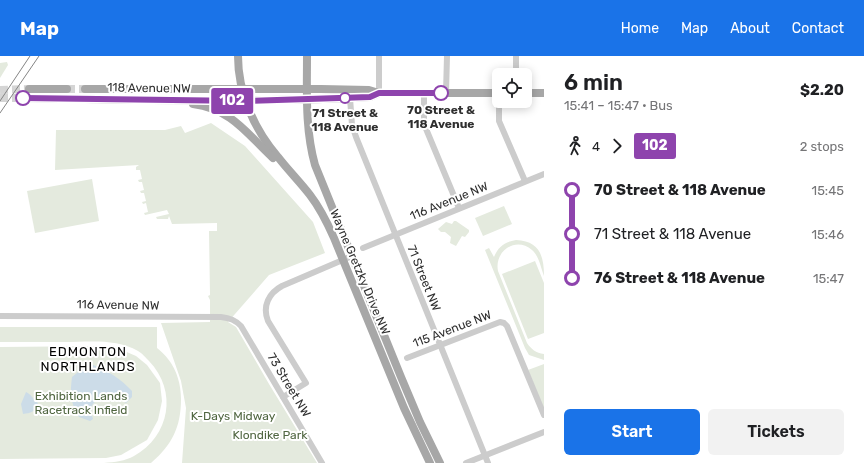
<!DOCTYPE html>
<html lang="en">
<head>
<meta charset="utf-8">
<style>
	body { margin:0; font-family:Rubik,sans-serif; background:#f2f2f2; color:#202124; height:100vh; display:flex; flex-direction:column; font-size:15px; white-space:nowrap }
	* { box-sizing:border-box; margin:0 }
	p { font-size:13px; color:#757577 }
	.icon { flex:none; width:22px; height:22px; fill:none; stroke:currentColor; stroke-width:2; stroke-linecap:round; stroke-linejoin:round }
	.map { position:relative; flex:1; overflow:hidden }
	.panel { display:flex; flex-direction:column; background:#fff; width:320px }
	.panel>* { flex:none }
	.badge { padding:0 8px; border-radius:3px; font-size:14px; line-height:26px }
	.buttons { position:absolute; left:492px; top:12px; display:grid; gap:8px }
	.buttons a { display:grid; place-items:center; width:40px; height:40px; border-radius:6px; background:#fff; box-shadow:0 2px 10px #0003; font-size:20px }
	.map>.badge { position:absolute; translate:-50% -50%; box-shadow:0 0 0 2px #fff }
	.legs { display:flex; align-items:center; gap:6px; height:44px; padding:0 20px; font-size:13px }
	.legs p { margin-inline-start:auto }
	.head { display:flex; align-items:center; justify-content:space-between; height:68px; padding:0 20px }
	h1 { font-size:22px; font-weight:600; line-height:30px }
	.primary-button { display:flex; gap:8px; margin-top:auto; padding:8px 20px }
	.primary-button a { flex:1; height:46px; border-radius:6px; background:#1a73e8; color:#fff; font-size:16px; font-weight:600; line-height:46px; text-align:center }
	.primary-button a+a { background:#f2f2f2; color:#202124 }
	ul { padding:0 20px; list-style:none }
	li { display:flex; align-items:center; gap:14px; height:44px; font-size:15px }
	li i { display:grid; place-items:center; width:6px; height:100%; margin:0 5px; background:currentColor }
	li i::after { content:''; width:10px; height:10px; margin:-5px; border:3px solid; border-radius:50%; background:#fff }
	li p { margin-inline-start:auto }
	li:first-child i { background:linear-gradient(#0000 50%,currentColor 0) }
	li:last-child i { background:linear-gradient(currentColor 50%,#0000 0) }
	header { display:flex; align-items:center; gap:24px; box-sizing:border-box; height:56px; padding:0 20px; background:#1a73e8; color:#fff }
	header strong { font-size:19px }
	nav { display:flex; gap:22px; margin-inline-start:auto; font-size:14px }
	main { display:flex; flex:1; min-height:0 }
	.map>svg:first-child { display:block }
	.green { fill:#e4eade }
	.water { fill:#ccdce8 }
	.lines { fill:none; stroke-linecap:round; stroke-linejoin:round }
	.major-tunnel { stroke:#d5d5d5; stroke-width:8; stroke-dasharray:8 4; stroke-linecap:butt }
	.minor { stroke:#ccc; stroke-width:6 }
	.major { stroke:#a7a7a7; stroke-width:8 }
	.tram { stroke:#848484; stroke-width:1 }
	.line-1-casing { stroke:#fff; stroke-width:9 }
	.line-1 { stroke:#8e44ad; stroke-width:6 }
	.stop-1-dot { fill:#fff; stroke:#8e44ad; stroke-width:2 }
	.labels { text-anchor:middle; stroke-width:4; stroke-linejoin:round; paint-order:stroke }
	.street-label { font-size:12px; fill:#2f2f2f; stroke:#fff }
	.stop-label { font-size:12px; font-weight:bold; fill:#2f2f2f; stroke:#fff }
	.park-label { font-size:12px; fill:#506641; stroke:#fff }
	.neighbourhood-label { font-size:13px; letter-spacing:1px; fill:#000; stroke:#fff }
</style>
</head>
<body>
<header>
<strong>Map</strong>
<nav><a>Home</a><a>Map</a><a>About</a><a>Contact</a></nav>
</header>
<main>
<div class="map">
<svg width="544" height="407" viewBox="0 0 544 407">
	<rect width="100%" height="100%" fill="#fff"/>
	<g class="green">
		<path d="M7 6 8 9 0 22V7Z"/>
		<path d="M211 67 245 90 313 166 325 197 269 219 228 266 236 271 269 328 317 407H182L186 352 181 325 161 267 210 266V244L208 240 210 239 209 175H217V167L172 168 169 160 168 163H157L156 161 169 158 167 154 145 159 144 157 148 156 146 147 143 148 142 146 146 145 144 137H141L140 135 144 134 142 126H139L138 124 142 123 140 114H136V111L139 109 55 114 56 74H165L181 70 185 77Z"/>
		<path d="M92 123 99 165 35 177 27 135Z"/>
		<path d="M504 150 512 168 483 180 475 162Z"/>
		<path d="M454 165H456L469 174V176L465 181 462 180 456 190 450 187 451 181 445 176H441L438 173 446 166 452 168Z"/>
		<path d="M516 184C539 185 544 199 544 220 541 212 539 200 532 194 516 180 494 195 498 215L527 287C531 293 536 297 544 298V304L529 299 525 292 485 194 489 192 494 201C498 191 504 186 516 184Z"/>
		<path d="M535 205 544 227V277L528 283 502 218Z"/>
		<path d="M0 271H157V292C161 295 165 299 168 303 177 314 181 329 181 343 181 371 172 389 151 407H104C115 406 125 405 134 400 170 380 178 335 149 305 146 302 142 297 138 295 116 282 88 286 64 286 43 286 21 286 0 286Z"/>
		<path d="M105 290 122 294 136 300 147 309 160 327 162 345 158 364 147 384 121 399 106 402 0 403V291Z"/>
		<path d="M544 308V353L528 314Z"/>
	</g>
	<g class="water">
		<path d="M91 308C107 314 121 323 132 335V341L126 347C123 345 120 343 117 342 109 338 92 343 91 353 91 356 92 360 93 363L90 365 79 361C70 346 70 337 72 321L83 312Z"/>
		<path d="M26 336C31 338 34 344 38 347 35 356 31 357 23 358L21 348Z"/>
	</g>
	<g class="lines">
		<g class="major-tunnel">
			<path d="M67 33H85"/>
			<path d="M0 34 29 33"/>
			<path d="M0 42H23"/>
			<path d="M67 43H85"/>
		</g>
		<g class="minor">
			<path d="M379 0V37"/>
			<path d="M516 19V0"/>
			<path d="M424 37V68L459 152"/>
			<path d="M446 37 447 0"/>
			<path d="M499 39V65L525 125"/>
			<path d="M350 42 352 69 356 81 488 407"/>
			<path d="M363 192 544 118"/>
			<path d="M0 260 221 261C230 262 235 264 241 270L322 407"/>
			<path d="M407 302 500 266 504 267 507 270 544 359"/>
			<path d="M283 341 306 327 268 265C262 250 269 237 282 230L352 200"/>
			<path d="M466 407 544 376"/>
		</g>
		<g class="major">
			<path d="M238 0C238 37 254 73 278 101 288 114 300 126 310 139 320 152 327 166 334 182L404 352 430 407"/>
			<path d="M307 0C307 37 305 73 315 109L401 321 420 366 440 407"/>
			<path d="M29 33H67"/>
			<path d="M85 33H321L369 34 379 37H499"/>
			<path d="M525 37H544"/>
			<path d="M23 42 67 43"/>
			<path d="M85 43C180 45 275 46 370 41L379 37"/>
			<path d="M193 48C232 53 247 78 273 102"/>
		</g>
		<g class="tram">
			<path d="M0 45 30 0"/>
			<path d="M0 57 39 0"/>
		</g>
	</g>
	<g class="lines">
		<defs>
			<path id="line-1" d="M23 42 246 45 370 41 379 37H441"/>
		</defs>
		<use href="#line-1" class="line-1-casing"/>
		<use href="#line-1" class="line-1"/>
	</g>
	<g class="stop-1-dot">
		<circle cx="441" cy="37" r="7"/>
		<circle cx="23" cy="42" r="7"/>
		<circle cx="345" cy="42" r="5"/>
	</g>
	<g class="labels">
		<g class="street-label">
			<text transform="translate(149 32) rotate(1)" y="4">118 Avenue NW</text>
			<text transform="translate(449 145) rotate(-22)" y="4">116 Avenue NW</text>
			<text transform="translate(360 216) rotate(67)" y="4">Wayne Gretzky Drive NW</text>
			<text transform="translate(424 222) rotate(68)" y="4">71 Street NW</text>
			<text transform="translate(118 249) rotate(1)" y="4">116 Avenue NW</text>
			<text transform="translate(452 273) rotate(-21)" y="4">115 Avenue NW</text>
			<text transform="translate(289 329) rotate(59)" y="4">73 Street NW</text>
		</g>
		<g class="stop-label">
			<text x="441" y="58">70 Street &amp;<tspan x="441" dy="14">118 Avenue</tspan></text>
			<text x="345" y="61">71 Street &amp;<tspan x="345" dy="14">118 Avenue</tspan></text>
		</g>
		<g class="park-label">
			<text x="81" y="344">Exhibition Lands<tspan x="81" dy="14">Racetrack Infield</tspan></text>
			<text x="233" y="364">K-Days Midway</text>
			<text x="270" y="383">Klondike Park</text>
		</g>
		<g class="neighbourhood-label">
			<text x="88" y="300">EDMONTON<tspan x="88" dy="15">NORTHLANDS</tspan></text>
		</g>
	</g>
</svg>
<div class="buttons">
<a><svg class="icon" aria-label="locate" viewBox="0 0 24 24"><circle cx="12" cy="12" r="6"/><path d="M12 2v4M12 18v4M2 12h4M18 12h4"/></svg></a>
</div>
<b class="badge" style="left:232px;top:45px;background:#8e44ad;color:#fff">102</b>
</div>
<section class="panel">
<div class="head"><div><h1>6 min</h1><p>15:41 – 15:47 · Bus</p></div><b>$2.20</b></div>
<div class="legs"><svg class="icon" aria-label="walk" viewBox="0 0 24 24"><circle cx="13" cy="4" r="2"/><path d="M13 8l-2 6 4 7M11 14l-3 7M7 12l3-4h3l4 4"/></svg>4<svg class="icon" aria-label="forward" viewBox="0 0 24 24"><path d="M9 5l7 7-7 7"/></svg><b class="badge" style="background:#8e44ad;color:#fff">102</b><p>2 stops</p></div>
<ul>
<li><i style="color:#8e44ad"></i><b>70 Street &amp; 118 Avenue</b><p>15:45</p></li>
<li><i style="color:#8e44ad"></i><span>71 Street &amp; 118 Avenue</span><p>15:46</p></li>
<li><i style="color:#8e44ad"></i><b>76 Street &amp; 118 Avenue</b><p>15:47</p></li>
</ul>
<div class="primary-button"><a>Start</a><a>Tickets</a></div>
</section>
</main>
</body>
</html>
